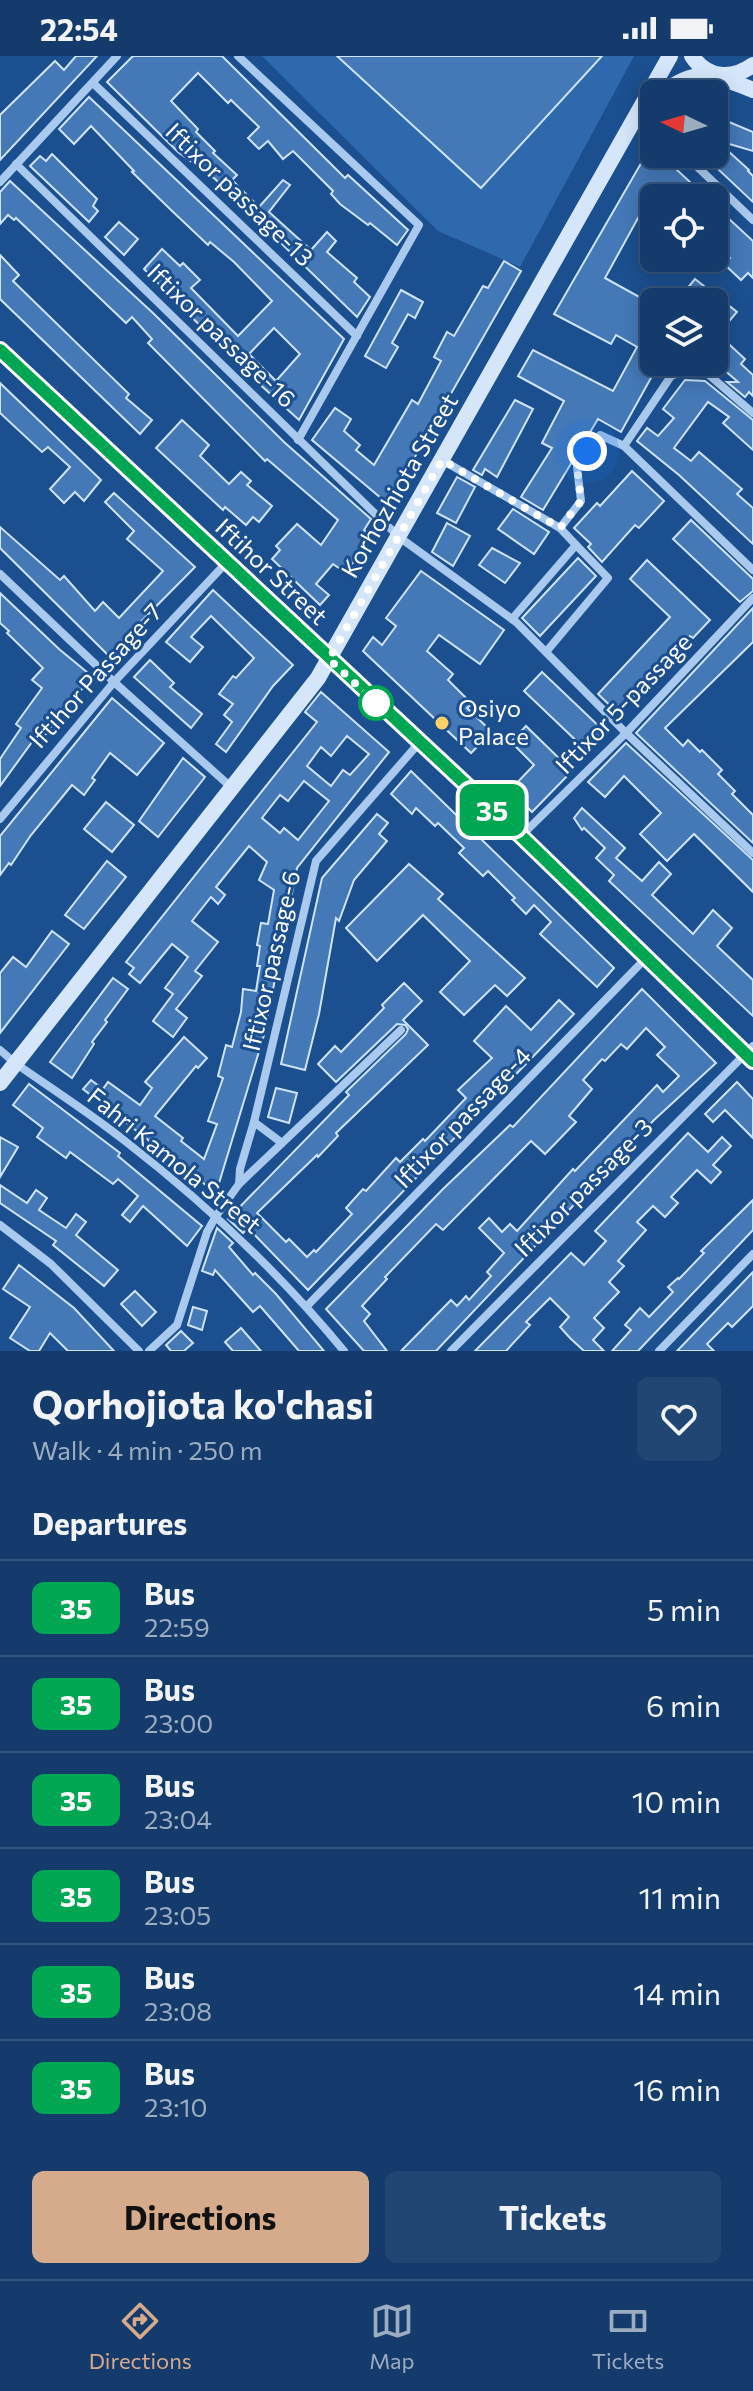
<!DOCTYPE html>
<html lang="en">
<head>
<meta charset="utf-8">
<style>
	body { margin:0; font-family:Commissioner,sans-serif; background:#214673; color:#f1f3f6; height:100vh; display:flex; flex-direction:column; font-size:30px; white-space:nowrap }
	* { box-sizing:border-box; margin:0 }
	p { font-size:26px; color:#9dadc1 }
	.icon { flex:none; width:44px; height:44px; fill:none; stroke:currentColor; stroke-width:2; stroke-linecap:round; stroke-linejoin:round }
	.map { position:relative; height:1295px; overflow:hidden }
	.drawer { display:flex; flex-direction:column; background:#143b6b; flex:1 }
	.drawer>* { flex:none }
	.badge { padding:0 16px; border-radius:12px; font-size:28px; line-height:52px }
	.needle { width:52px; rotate:275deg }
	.fabs { position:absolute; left:640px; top:24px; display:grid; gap:16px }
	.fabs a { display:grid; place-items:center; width:88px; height:88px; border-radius:12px; background:#143b6b; box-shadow:0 4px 20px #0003,0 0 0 2px #33557e; font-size:40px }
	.you { position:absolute; width:40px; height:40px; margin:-20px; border:6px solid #fff; border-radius:50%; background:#1a73e8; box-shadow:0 0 0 12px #1a73e833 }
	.map>.badge { position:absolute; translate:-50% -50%; box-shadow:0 0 0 4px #fff }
	h2 { padding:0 32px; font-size:30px; line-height:72px }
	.round { display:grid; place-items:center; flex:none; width:84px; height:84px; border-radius:12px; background:#214673 }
	.headline { display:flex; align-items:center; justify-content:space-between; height:136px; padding:0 32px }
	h1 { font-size:38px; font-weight:700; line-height:60px }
	.cta { display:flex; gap:16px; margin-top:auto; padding:16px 32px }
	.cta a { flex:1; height:92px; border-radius:12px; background:#d6ab8b; color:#111; font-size:32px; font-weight:700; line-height:92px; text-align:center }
	.cta a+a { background:#214673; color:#f1f3f6 }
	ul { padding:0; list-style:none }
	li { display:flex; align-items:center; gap:24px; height:96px; padding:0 32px; border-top:2px solid #33557e }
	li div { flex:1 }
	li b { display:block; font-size:30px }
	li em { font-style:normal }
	li .badge { min-width:88px; font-weight:700; text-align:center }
	.status { display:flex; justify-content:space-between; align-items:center; height:56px; padding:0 40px; background:#143b6b; direction:ltr }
	.status svg { height:22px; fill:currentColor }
	.tab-bar { display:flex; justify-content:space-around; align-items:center; height:112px; border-top:2px solid #33557e; background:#143b6b; font-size:22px; color:#9dadc1 }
	.tab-bar a { display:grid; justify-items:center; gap:4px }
	.tab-bar .selected { color:#d6ab8b }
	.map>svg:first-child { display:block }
	.green { fill:#2e69ad }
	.building { fill:#4478b7; stroke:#cfe3fa; stroke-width:2; fill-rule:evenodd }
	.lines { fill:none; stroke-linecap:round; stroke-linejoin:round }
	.street { stroke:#a9c9ee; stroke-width:8 }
	.secondary { stroke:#d6e6fa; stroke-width:16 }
	.line-casing { stroke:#fff; stroke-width:18 }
	.line { stroke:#00a651; stroke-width:12 }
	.walk { stroke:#fff; stroke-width:8; stroke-dasharray:0 14.4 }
	.stop-dot { fill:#fff; stroke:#00a651; stroke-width:4 }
	.poi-dot { fill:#ffd166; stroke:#1b4f8f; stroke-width:3 }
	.labels { text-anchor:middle; stroke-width:6; stroke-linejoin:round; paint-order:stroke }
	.street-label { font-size:24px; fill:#fff; stroke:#1b4f8f }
	.poi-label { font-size:24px; fill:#fff; stroke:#1b4f8f; text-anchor:start }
</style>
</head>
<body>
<div class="status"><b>22:54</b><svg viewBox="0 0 49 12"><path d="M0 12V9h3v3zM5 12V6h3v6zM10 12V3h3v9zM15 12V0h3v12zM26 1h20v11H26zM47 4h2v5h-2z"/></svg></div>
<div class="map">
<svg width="753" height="1295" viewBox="0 0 753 1295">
	<rect width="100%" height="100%" fill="#1b4f8f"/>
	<path class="green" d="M262 0H634L520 211 438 175Z"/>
	<g class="building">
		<path d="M76 0H97L0 104V59L55 5 64 14Z"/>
		<path d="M133 0H222L345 122 348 119 408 174 397 189 370 167 368 169 340 148 331 138 333 135 293 95 283 103 268 85 259 93 248 82 259 71 231 44 228 47 198 17 171 45 198 73 196 76 215 95 213 97 237 119 232 124 259 151 283 124 290 129 269 156 311 194 327 176 336 185 327 196 357 222 354 226 370 241 357 261 215 123 178 96 107 26Z"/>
		<path d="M337 0H602L481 132Z"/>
		<path d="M89 41 344 283 299 364 244 314 144 213 162 193 180 210 183 207 200 224 191 232 238 280 272 245 234 206 210 186 208 189 171 154 132 116 134 115 91 70 74 88 59 73ZM274 272 300 298 276 325 249 298Z"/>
		<path d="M722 63 753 76V95L716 84 749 114 748 115 753 120V146L702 98H714V81Z"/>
		<path d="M651 90 654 98H660L707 142H664L654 133 605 222 654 249V310L657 311 621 376 598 363 543 454 521 441 552 392 542 387 564 345 518 320 533 294 613 335 637 291 616 279 611 288 554 258Z"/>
		<path d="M52 98 97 143 93 150 98 155 89 166 30 110 40 100 46 105Z"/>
		<path d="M10 125 153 257 284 386 371 463 364 474 371 480 346 517 333 508 316 528 329 539 320 549 272 503 280 494 276 490 297 468 321 489 338 464 267 403 265 405 148 287 152 283 132 261 126 267 16 162 14 164 8 159 0 168V136Z"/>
		<path d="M714 149 753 185V222L748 217 741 224 724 208 730 202 714 188Z"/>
		<path d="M119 166 138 183 124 199 105 181Z"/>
		<path d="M0 199 19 219 13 225 129 338 126 342 152 364 140 378 0 243Z"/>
		<path d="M504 205 521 215 388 448 312 384 335 352 351 363 344 375 360 389 356 394 374 409 412 344 418 348 441 305 434 301 447 276 454 280 483 230 488 232Z"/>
		<path d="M695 223 737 256 718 278 745 303 741 308 753 319V340L749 336 745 341 727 326H738L714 305V246H676Z"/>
		<path d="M401 234 423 246 415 262 408 258 392 287 398 291 386 312 365 300Z"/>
		<path d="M685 324 705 325 753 364V394L723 367 729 361 708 346 674 392 691 405 699 396 742 433 737 438 753 452V488L679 419 637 385 647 372 658 380 674 362 663 353Z"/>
		<path d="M0 327 101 424 84 445 75 436 64 447 50 433 70 411 48 391 42 396 0 357Z"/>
		<path d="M515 344 533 353 497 421 485 413 482 419 473 414Z"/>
		<path d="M182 364 209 389 200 400 229 428 241 416 251 425 247 429 272 450 259 466 253 461 246 469 225 451 223 454 156 392Z"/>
		<path d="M632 415 664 445 639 472 635 469 602 506 588 491 591 488 574 472 597 447 600 450Z"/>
		<path d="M457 421 475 431 456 467 437 457Z"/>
		<path d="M114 437 195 511 108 599 0 492V471L60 524 64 520 95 555 103 546 119 562 163 515 127 483 134 475 105 446Z"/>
		<path d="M513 453 549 476 534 498 498 473Z"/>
		<path d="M691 464 753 523V535L740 546 673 483Z"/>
		<path d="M447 467 470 480 453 510 432 496Z"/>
		<path d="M492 492 520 507 505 527 479 509Z"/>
		<path d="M578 502 596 520 540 580 522 562Z"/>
		<path d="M647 504 710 564 693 582 690 580 618 657 598 638 670 561 630 523Z"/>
		<path d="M421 515 504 574 480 608 439 579 427 595 453 618 448 624 472 648 467 652 492 676 471 697 363 595 373 581 382 589 396 570 386 562Z"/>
		<path d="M213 534 293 609 273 630 226 696 216 688 232 666 224 659 233 648 219 638 233 620 236 622 254 602 211 560 191 581 203 591 190 606 166 586Z"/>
		<path d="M0 537 59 593 93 621 65 652 40 686 35 682 0 730V703L21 672 16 668 42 632 32 624 43 612 7 577 9 575 0 567Z"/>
		<path d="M753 552V586L665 672 683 690 688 684 700 696 702 694 722 714 718 718 735 735 732 738 753 759V787L636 677Z"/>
		<path d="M150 604 174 627 170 631 202 658 191 672 134 621Z"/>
		<path d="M542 616 604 675 586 694 524 635Z"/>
		<path d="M321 636 389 696 297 812 264 979 216 1137 83 1033 91 1024 103 1033 108 1026 140 1049 152 1032 145 1026 184 981 207 1002 198 1012 196 1010 155 1060 183 1082 181 1085 204 1103 217 1068 208 1065 223 1022 218 1020 226 989 232 991 241 956 243 933 256 935 260 910H257L260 890 257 889 261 867 268 868 274 834 259 824 267 806 249 790 216 831 225 839 218 848 211 841 192 865 218 886 195 915 202 920 176 953 187 962 173 981 153 965 173 938 165 932 188 901 172 888 140 927 129 918 134 912 126 906 317 666 305 656ZM347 680 369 698 350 719 343 714 331 730 307 710 321 691 331 700ZM304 725 329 745 298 784 284 772 280 777 262 762 280 739 288 745Z"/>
		<path d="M112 642 164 687 137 719 110 697 92 722 95 724 84 739 72 729 31 779 11 809 9 807 0 819V780Z"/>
		<path d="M526 670 572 715 532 756 510 734 534 709 511 686Z"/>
		<path d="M626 687 753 804V836L694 778 667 805 640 778 661 757 624 720 605 741 588 726Z"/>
		<path d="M183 702 205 721 158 781 139 765Z"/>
		<path d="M411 715 614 912 597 931 540 878 551 866 534 849 526 858 512 844 515 842 488 815 483 820 459 797 464 792 438 767 435 770 416 752 412 758 391 738Z"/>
		<path d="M106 746 134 769 112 796 84 773Z"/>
		<path d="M582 752 625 792 616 802 642 825 659 806 671 818 652 839 693 878 713 854 732 872 717 890 753 924V960L609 825 614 819 596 802 605 792 584 772 582 774 574 762Z"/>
		<path d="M377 758 388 767 379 778 387 785 354 824 339 865 336 862 319 958 305 1014 281 1008 322 822Z"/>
		<path d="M107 805 126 821 84 873 65 859Z"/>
		<path d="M409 808 443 838 438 843 525 922 507 940 495 929 464 959 440 936 470 905 423 859 377 905 346 872Z"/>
		<path d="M52 875 69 888 0 977V917L13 901 26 911Z"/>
		<path d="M113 922 128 933 105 964 107 966 92 986 94 988 72 1022 50 1006Z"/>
		<path d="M404 927 422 945 403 964 428 989 336 1077 338 1080 318 1101 317 1099 257 1157 286 1186 289 1183 307 1201 314 1194 316 1196 352 1158 346 1152 363 1133 366 1135 396 1102 400 1106 423 1083 425 1085 466 1042 458 1034 492 1002 474 985 506 950 531 974 559 944 574 958 308 1234 248 1172 243 1177 228 1163 349 1039 346 1036 406 978 408 973 405 969 397 968 336 1026 318 1008 335 990 341 996 384 952 382 949Z"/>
		<path d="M642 933 716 1007 654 1064 436 1295H401L451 1244 457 1250 466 1240 469 1244 491 1220 487 1216 504 1197 479 1172 489 1162 502 1176 510 1168 517 1175 573 1113 575 1115 657 1029 663 1036 679 1020 657 999 665 991 646 972 627 993 621 988 605 1005 602 1003 583 1024 592 1033 569 1060 576 1066 545 1098 531 1085 443 1174 436 1168 385 1221 387 1223 362 1250 370 1258 364 1265 387 1295H364L326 1253 443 1133 510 1069 513 1071Z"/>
		<path d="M737 1026 753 1043V1082L725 1054 713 1066 705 1058Z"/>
		<path d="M29 1028 120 1097 118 1100 202 1170 187 1190 143 1150 130 1166 122 1159 138 1140 118 1123 113 1128 70 1096 66 1102 37 1081 43 1072 13 1049Z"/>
		<path d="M276 1032 297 1037 289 1067 268 1061Z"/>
		<path d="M688 1077 708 1096 722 1081 731 1090 713 1109 721 1116 711 1127 697 1114 671 1141 678 1147 665 1161 653 1150 637 1166 646 1174 618 1205 624 1210 609 1226 619 1236 594 1262 604 1272 593 1284 604 1295H584L570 1282 560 1271 569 1261 550 1242 526 1266 530 1269 506 1295H475L571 1197 584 1209 606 1185 595 1175Z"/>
		<path d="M0 1081 18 1091 0 1121Z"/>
		<path d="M0 1129 27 1147 36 1134 47 1142 39 1154 66 1172 76 1158 86 1166 76 1179 118 1214 104 1230 53 1189 56 1185 0 1147Z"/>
		<path d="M753 1144V1174L638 1295H612L631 1274 625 1269 640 1252 649 1261 673 1236 668 1231 678 1222 679 1223 704 1197 701 1195Z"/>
		<path d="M217 1172 233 1187 229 1191 253 1219 255 1217 276 1238 324 1295H299L260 1250 253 1256 215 1214 213 1219 202 1215Z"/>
		<path d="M19 1209 74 1252 114 1295H68L50 1277 39 1295H30L10 1282 30 1251 3 1233Z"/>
		<path d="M753 1216V1250L732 1271 728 1267 707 1288 714 1295H677Z"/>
		<path d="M135 1235 156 1256 142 1270 121 1248Z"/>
		<path d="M193 1251 207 1255 202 1274 188 1269Z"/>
		<path d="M241 1272 261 1295H233L225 1286Z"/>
		<path d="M181 1275 193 1287 184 1295H171L166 1289Z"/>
	</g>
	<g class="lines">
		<g class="street">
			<path d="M238 0 419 169 298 384"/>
			<path d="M93 27 357 280"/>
			<path d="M643 56 654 68"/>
			<path d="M684 98 753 164"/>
			<path d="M16 108 399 481 516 566 626 677 753 797"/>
			<path d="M0 126 117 0"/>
			<path d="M624 390 671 320 694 311 701 312 753 357"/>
			<path d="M442 404 560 472"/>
			<path d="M576 489 560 472 581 445 577 411 600 379 624 390 753 514"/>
			<path d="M0 518 114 626 232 732"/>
			<path d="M512 563 576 489 608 522 546 596"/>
			<path d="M0 763 114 626 226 507"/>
			<path d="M521 780 626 677 753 542"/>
			<path d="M0 994 15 1007C52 1033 90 1057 125 1085 205 1147 279 1216 344 1295"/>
			<path d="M254 1066 282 1087"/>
			<path d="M239 1128 401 974"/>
			<path d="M0 1169 51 1208 139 1295"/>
			<path d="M307 1250 647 901"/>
			<path d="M149 1295 177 1269 207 1176 216 1160 239 1128 240 1113 254 1066 316 805 419 687"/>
			<path d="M451 1295 753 990"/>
			<path d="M659 1295 753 1198"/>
		</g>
		<g class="secondary">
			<path d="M692 0C707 23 732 24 753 9"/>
			<path d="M662 38C696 10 716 19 753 34"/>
			<path d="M0 294 521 780 753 1005"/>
			<path d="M0 1027 318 622 670 0"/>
		</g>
	</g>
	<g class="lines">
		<defs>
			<path id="line" d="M0 294 521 780 753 1005"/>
		</defs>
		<use href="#line" class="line-casing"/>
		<use href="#line" class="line"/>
		<path class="walk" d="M376 647 329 603 442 404 560 472 581 445 577 411 587 395"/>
	</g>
	<circle class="stop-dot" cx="376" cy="647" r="16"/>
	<circle class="poi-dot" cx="442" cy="667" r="8"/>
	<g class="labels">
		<g class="street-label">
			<text transform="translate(239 139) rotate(44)" y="8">Iftixor passage-13</text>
			<text transform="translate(221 280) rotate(44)" y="8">Iftixor passage-16</text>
			<text transform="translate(400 430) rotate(-60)" y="8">Korhozhiota Street</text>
			<text transform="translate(271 516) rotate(43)" y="8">Iftihor Street</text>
			<text transform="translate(96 620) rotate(-48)" y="8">Iftihor Passage-7</text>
			<text transform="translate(624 648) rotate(-46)" y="8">Iftixor 5-passage</text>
			<text transform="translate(272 905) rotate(-77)" y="8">Iftixor passage-6</text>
			<text transform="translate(463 1062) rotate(-46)" y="8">Iftixor passage-4</text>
			<text transform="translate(174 1105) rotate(39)" y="8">Fahri Kamola Street</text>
			<text transform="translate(584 1132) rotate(-45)" y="8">Iftixor passage-3</text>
		</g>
		<g class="poi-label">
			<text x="458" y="661">Osiyo<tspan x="458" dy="28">Palace</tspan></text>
		</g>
	</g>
</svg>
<div class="fabs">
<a><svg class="needle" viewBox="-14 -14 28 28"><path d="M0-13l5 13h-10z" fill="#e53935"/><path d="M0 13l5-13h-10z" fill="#9dadc1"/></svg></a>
<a><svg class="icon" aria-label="locate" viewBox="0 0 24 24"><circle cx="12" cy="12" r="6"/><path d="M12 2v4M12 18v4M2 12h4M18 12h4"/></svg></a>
<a><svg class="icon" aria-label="layers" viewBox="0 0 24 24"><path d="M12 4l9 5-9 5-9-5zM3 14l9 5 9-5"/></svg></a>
</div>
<div class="you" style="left:587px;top:395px"></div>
<b class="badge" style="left:492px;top:754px;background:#00a651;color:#fff">35</b>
</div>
<section class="drawer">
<div class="headline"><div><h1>Qorhojiota ko'chasi</h1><p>Walk · 4 min · 250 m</p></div><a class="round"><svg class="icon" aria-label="heart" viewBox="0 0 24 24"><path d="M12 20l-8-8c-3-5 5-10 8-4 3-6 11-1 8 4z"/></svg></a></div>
<h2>Departures</h2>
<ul>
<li><span class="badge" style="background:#00a651;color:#fff">35</span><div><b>Bus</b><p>22:59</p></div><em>5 min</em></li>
<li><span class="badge" style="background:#00a651;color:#fff">35</span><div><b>Bus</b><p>23:00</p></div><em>6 min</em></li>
<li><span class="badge" style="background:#00a651;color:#fff">35</span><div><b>Bus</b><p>23:04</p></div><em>10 min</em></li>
<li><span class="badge" style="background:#00a651;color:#fff">35</span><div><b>Bus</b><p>23:05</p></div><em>11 min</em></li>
<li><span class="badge" style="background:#00a651;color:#fff">35</span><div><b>Bus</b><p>23:08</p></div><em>14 min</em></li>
<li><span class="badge" style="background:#00a651;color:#fff">35</span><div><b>Bus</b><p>23:10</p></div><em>16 min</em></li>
</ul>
<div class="cta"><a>Directions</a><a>Tickets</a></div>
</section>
<nav class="tab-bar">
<a class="selected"><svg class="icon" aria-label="directions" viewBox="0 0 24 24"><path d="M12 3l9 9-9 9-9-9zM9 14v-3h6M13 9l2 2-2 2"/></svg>Directions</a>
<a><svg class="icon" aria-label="map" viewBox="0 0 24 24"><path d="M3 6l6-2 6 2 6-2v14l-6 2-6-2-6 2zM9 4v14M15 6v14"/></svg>Map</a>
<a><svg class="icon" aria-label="tickets" viewBox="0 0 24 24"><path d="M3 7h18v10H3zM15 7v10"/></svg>Tickets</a>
</nav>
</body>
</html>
